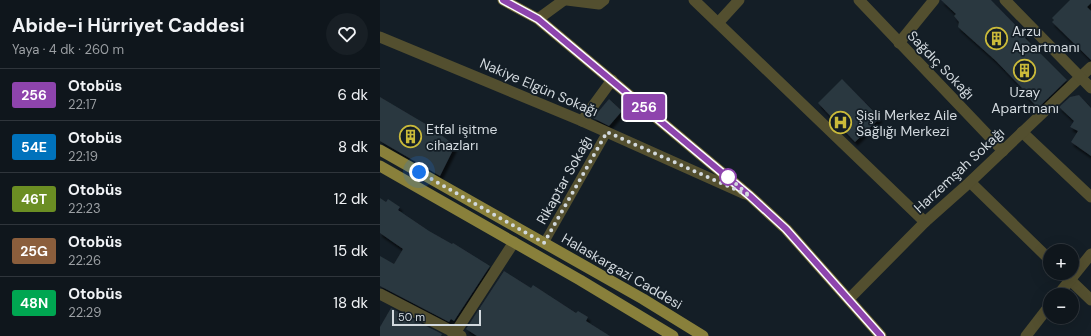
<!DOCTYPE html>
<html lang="tr">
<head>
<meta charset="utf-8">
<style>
	body { margin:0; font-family:"DM Sans",sans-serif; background:#181f25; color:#f1f3f6; height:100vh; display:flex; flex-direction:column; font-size:15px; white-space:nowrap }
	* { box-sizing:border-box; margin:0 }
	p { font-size:13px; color:#9b9fa3 }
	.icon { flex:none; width:22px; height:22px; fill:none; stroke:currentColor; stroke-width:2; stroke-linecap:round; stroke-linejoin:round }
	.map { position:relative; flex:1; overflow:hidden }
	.details { display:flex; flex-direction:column; background:#0f161c; width:380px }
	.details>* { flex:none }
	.badge { padding:0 8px; border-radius:3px; font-size:14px; line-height:26px }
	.controls { position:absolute; left:663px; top:244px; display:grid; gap:8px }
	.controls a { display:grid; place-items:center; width:36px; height:36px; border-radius:50%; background:#0f161c; box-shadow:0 4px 16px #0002,0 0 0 1px #2f353b; font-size:20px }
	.scale { position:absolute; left:12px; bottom:10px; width:89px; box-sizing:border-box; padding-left:4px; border:2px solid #d2d9de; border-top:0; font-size:11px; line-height:14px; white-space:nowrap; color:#d2d9de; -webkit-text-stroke:3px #141e26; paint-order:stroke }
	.you { position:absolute; width:20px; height:20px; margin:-10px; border:3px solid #fff; border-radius:50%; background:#1a73e8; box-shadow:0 0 0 6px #1a73e833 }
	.map>.badge { position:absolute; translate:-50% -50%; box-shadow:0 0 0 2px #fff }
	.round { display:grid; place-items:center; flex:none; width:42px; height:42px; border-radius:21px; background:#181f25 }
	.summary { display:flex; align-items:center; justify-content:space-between; height:68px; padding:0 12px }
	h1 { font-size:19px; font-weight:700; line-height:30px }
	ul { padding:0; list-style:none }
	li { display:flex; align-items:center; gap:12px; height:52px; padding:0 12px; border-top:1px solid #2f353b }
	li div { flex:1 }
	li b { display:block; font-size:15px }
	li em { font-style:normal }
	li .badge { min-width:44px; font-weight:700; text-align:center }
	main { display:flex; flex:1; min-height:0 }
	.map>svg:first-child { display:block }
	.building { fill:#2b373f; filter:url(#shadow) }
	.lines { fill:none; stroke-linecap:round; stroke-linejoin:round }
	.pedestrian { stroke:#534f2f; stroke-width:9 }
	.minor { stroke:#534f2f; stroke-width:11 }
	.tertiary { stroke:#534f2f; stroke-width:11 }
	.secondary { stroke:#716a36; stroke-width:11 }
	.primary { stroke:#89803b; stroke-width:11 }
	.line-casing { stroke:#fff; stroke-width:9 }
	.line { stroke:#8e44ad; stroke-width:6 }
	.walk { stroke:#d2d9de; stroke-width:4; stroke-dasharray:0 7.2 }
	.stop-dot { fill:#fff; stroke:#8e44ad; stroke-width:2 }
	.labels { text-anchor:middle; stroke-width:3.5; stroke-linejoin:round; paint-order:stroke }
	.poi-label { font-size:14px; fill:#d2d9de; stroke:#141e26; text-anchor:start }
	.street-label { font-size:14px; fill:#d2d9de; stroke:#141e26 }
</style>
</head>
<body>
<main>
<section class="details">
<div class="summary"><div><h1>Abide-i Hürriyet Caddesi</h1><p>Yaya · 4 dk · 260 m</p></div><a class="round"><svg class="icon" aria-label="heart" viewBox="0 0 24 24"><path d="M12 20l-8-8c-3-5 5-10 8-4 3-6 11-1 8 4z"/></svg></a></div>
<ul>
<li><span class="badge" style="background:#8e44ad;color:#fff">256</span><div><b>Otobüs</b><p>22:17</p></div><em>6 dk</em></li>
<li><span class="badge" style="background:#0072bc;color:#fff">54E</span><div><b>Otobüs</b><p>22:19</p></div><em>8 dk</em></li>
<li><span class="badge" style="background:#6b8e23;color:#fff">46T</span><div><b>Otobüs</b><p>22:23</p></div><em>12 dk</em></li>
<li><span class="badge" style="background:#8b5e3c;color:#fff">25G</span><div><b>Otobüs</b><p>22:26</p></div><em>15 dk</em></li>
<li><span class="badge" style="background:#00a651;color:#fff">48N</span><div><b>Otobüs</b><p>22:29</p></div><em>18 dk</em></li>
</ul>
</section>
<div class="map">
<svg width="711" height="336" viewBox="0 0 711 336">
	<defs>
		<filter id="shadow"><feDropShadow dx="2.5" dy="4" stdDeviation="1" flood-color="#0009"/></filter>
	</defs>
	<rect width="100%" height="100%" fill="#141e26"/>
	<g class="building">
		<path d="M561 0H611L646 36 645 38 687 80 658 108 641 90 642 88 616 61 578 27 579 22 574 16 576 14Z"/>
		<path d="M690 0H711V3L707 7 711 11V60L672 22 674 20 672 18Z"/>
		<path d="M462 79 500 118 475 142 438 103Z"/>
		<path d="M699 95 711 108V156L691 142 698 131 690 127 694 121 679 107 690 97Z"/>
		<path d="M0 97 54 129 75 146 60 176 0 141Z"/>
		<path d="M229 99 242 111 229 126 213 118Z"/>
		<path d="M0 198 6 202 8 199 20 207 18 210 49 231 72 244 73 243 110 266 74 321 71 319 69 322 0 286V256L14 264 23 249 0 233Z"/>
		<path d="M124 271 151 288 153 285 196 313 198 311 208 317 206 321 230 336H97L86 329Z"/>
		<path d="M11 308 62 334 61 336H0V327Z"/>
	</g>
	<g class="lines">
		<path class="pedestrian" d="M164 243 227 132"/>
		<g class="minor">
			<path d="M314 0 545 222"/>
			<path d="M479 0 623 151"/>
			<path d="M338 23 359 0"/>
			<path d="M0 37 202 121 365 194"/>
			<path d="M519 43 554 0"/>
			<path d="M202 121 232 80"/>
			<path d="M642 132 711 197"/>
			<path d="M590 182 670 260"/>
			<path d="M683 273 711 300"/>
			<path d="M0 294 81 336"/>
			<path d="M678 295 711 254"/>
			<path d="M470 298 545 222 590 182 711 67"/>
			<path d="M73 336 134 242"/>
			<path d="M646 336 670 305"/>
		</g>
		<g class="tertiary">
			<path d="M187 0 219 4 224 0"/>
			<path d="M625 0 711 88"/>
			<path d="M158 19 184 0"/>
		</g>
		<path class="secondary" d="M123 0 158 19 370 196 406 229 501 336"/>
		<g class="primary">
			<path d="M0 150 263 299 323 336"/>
			<path d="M0 166 200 280 293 336"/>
		</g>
	</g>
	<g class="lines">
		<defs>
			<path id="line" d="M123 0 158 19 370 196 406 229 501 336"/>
		</defs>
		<use href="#line" class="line-casing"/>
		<use href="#line" class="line"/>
		<path class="walk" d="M39 172 164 243 227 132 370 196 348 177"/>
	</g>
	<defs>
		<symbol id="building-ring" viewBox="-11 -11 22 22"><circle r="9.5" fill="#141e26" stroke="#caba3a" stroke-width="1.5"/><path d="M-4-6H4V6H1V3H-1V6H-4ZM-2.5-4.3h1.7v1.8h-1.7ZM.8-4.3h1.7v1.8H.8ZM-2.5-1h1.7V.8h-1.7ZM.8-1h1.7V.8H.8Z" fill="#caba3a"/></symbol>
		<symbol id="hospital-ring" viewBox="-11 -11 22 22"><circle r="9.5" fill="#141e26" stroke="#caba3a" stroke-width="1.5"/><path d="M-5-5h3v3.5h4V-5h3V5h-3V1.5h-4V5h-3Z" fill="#caba3a"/></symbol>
	</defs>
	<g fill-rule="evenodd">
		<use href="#building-ring" x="604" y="26" width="25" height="25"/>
		<use href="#building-ring" x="632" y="58" width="25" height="25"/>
		<use href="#hospital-ring" x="448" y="110" width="25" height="25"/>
		<use href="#building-ring" x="18" y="124" width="25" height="25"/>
	</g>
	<circle class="stop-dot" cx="348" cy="177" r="8"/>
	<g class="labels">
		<g class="poi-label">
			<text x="632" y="36">Arzu<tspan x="632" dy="16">Apartmanı</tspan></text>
			<text x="645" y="97" text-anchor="middle">Uzay<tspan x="645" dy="16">Apartmanı</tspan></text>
			<text x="476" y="120">Şişli Merkez Aile<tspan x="476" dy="16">Sağlığı Merkezi</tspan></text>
			<text x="46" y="134">Etfal işitme<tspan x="46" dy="16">cihazları</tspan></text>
		</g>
		<g class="street-label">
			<text transform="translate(561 65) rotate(46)" y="5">Sağdıç Sokağı</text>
			<text transform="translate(159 87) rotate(23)" y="5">Nakiye Elgün Sokağı</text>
			<text transform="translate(579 170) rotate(-43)" y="5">Harzemşah Sokağı</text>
			<text transform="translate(184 180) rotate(-61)" y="5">Rikaptar Sokağı</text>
			<text transform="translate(242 271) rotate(30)" y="5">Halaskargazi Caddesi</text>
		</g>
	</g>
</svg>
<div class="controls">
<a>+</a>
<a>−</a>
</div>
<div class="scale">50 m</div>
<div class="you" style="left:39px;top:172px"></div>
<b class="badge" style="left:264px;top:107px;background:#8e44ad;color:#fff">256</b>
</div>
</main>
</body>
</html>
